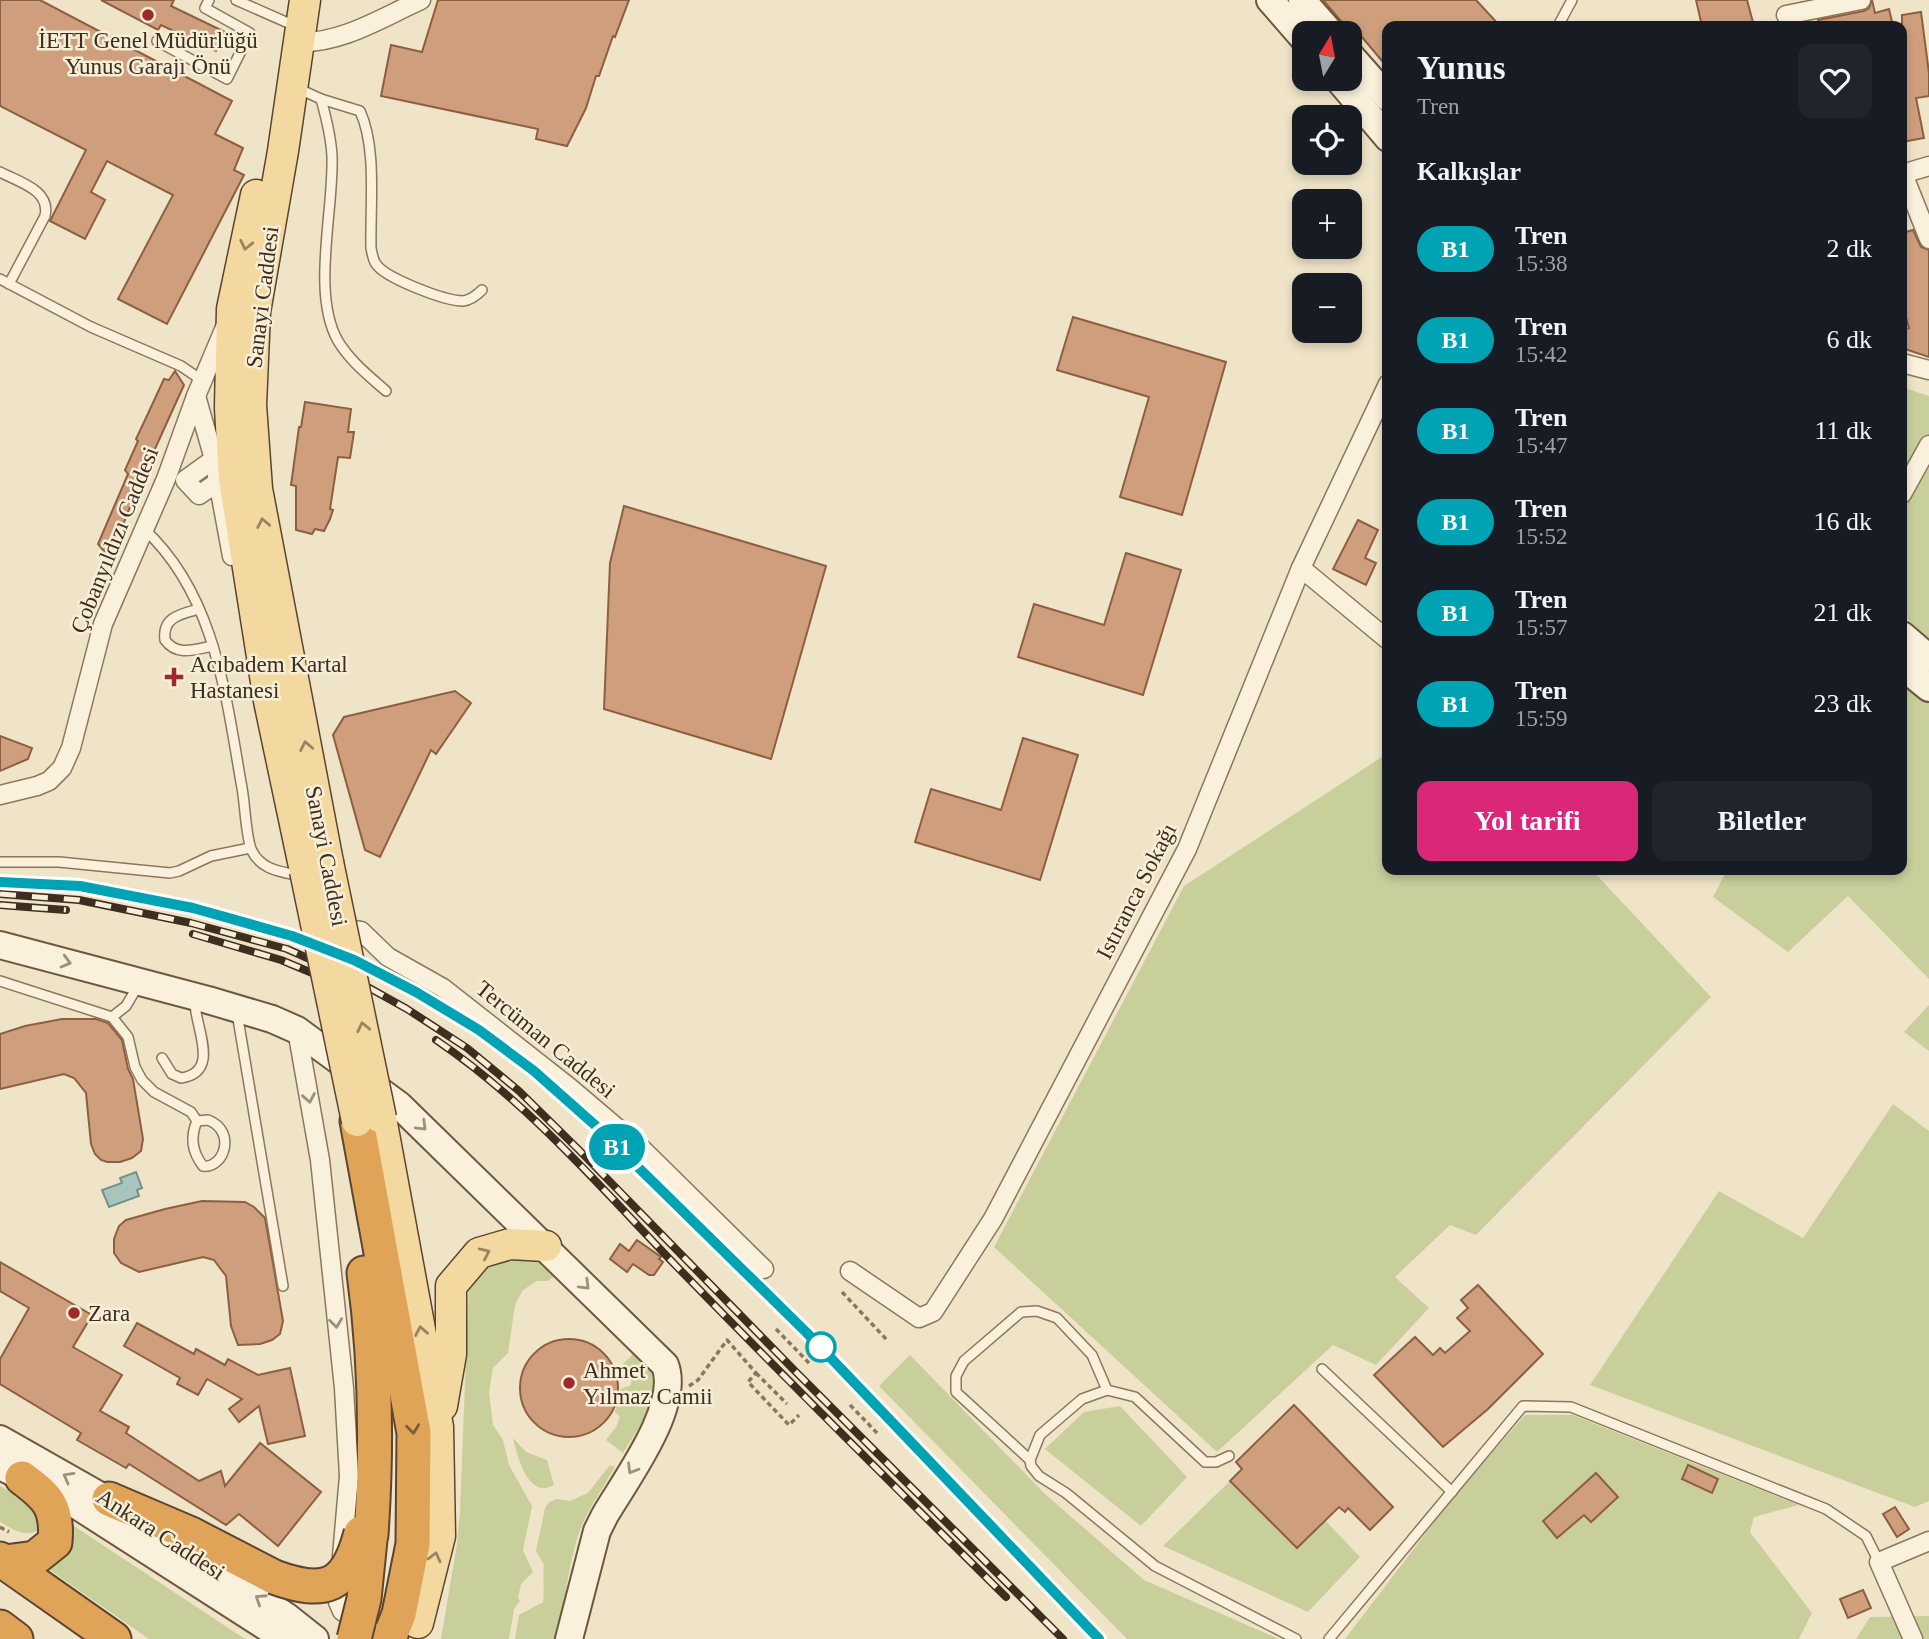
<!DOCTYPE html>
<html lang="tr">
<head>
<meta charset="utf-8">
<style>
	body { margin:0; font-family:Georgia,serif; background:#20242c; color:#f1f3f6; height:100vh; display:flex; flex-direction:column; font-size:26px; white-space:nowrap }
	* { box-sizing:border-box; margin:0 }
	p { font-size:23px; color:#9ea1a6 }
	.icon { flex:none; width:38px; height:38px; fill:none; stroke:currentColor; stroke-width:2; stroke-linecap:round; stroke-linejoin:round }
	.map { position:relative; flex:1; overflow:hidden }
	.panel { position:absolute; left:1382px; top:21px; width:525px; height:854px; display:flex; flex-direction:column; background:#171b24; border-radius:14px; box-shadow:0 4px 10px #0003 }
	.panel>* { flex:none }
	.badge { padding:0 14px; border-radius:23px; font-size:24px; line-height:46px }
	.needle { width:46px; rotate:10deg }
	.controls { position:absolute; left:1292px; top:21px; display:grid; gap:14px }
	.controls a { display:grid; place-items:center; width:70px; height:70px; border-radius:14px; background:#171b24; box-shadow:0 4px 10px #0003; font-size:35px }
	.map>.badge { position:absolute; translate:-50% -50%; box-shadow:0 0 0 4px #fff }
	h2 { padding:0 35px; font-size:26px; line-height:63px }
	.round { display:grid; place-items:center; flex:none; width:74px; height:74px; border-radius:14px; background:#20242c }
	.summary { display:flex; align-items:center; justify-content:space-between; height:119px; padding:0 35px }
	h1 { font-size:33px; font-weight:700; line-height:52px }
	.action { display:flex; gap:14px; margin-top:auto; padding:14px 35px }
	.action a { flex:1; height:80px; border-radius:14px; background:#db2777; color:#fff; font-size:28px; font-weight:700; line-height:80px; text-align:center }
	.action a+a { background:#20242c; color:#f1f3f6 }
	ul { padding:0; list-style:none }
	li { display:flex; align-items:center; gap:21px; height:91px; padding:0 35px }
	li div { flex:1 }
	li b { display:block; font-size:26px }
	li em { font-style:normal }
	li .badge { min-width:77px; font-weight:700; text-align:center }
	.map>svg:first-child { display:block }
	.green { fill:#c9cf9b }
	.water { fill:#a9c4bc; stroke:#6f938a; stroke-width:2 }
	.building { fill:#cf9f7d; stroke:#8d5f41; stroke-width:2 }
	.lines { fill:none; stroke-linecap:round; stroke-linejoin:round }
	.lane-casing { stroke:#8d765c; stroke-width:12 }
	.street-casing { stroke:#8d765c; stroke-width:21 }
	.secondary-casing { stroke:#6f573f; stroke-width:30 }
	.primary-casing { stroke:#5b4430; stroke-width:33 }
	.highway-casing { stroke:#5b4430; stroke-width:37 }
	.path { stroke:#8d765c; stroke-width:3.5; stroke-dasharray:5 3.5; stroke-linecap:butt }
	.lane { stroke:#faf1dc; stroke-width:9 }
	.street { stroke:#faf1dc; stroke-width:18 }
	.secondary { stroke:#faf1dc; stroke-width:26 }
	.primary { stroke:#f3d9a0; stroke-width:30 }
	.highway { stroke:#e0a458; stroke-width:33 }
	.rail-casing { stroke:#3d2e20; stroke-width:8 }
	.rail { stroke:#f7eed8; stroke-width:5; stroke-dasharray:16; stroke-linecap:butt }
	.primary-bridge-casing { stroke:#5b4430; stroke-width:33; stroke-linecap:butt }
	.highway-bridge-casing { stroke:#5b4430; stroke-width:37; stroke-linecap:butt }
	.primary-bridge { stroke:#f3d9a0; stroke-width:30 }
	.highway-bridge { stroke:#e0a458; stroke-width:33 }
	.oneway { stroke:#988460 }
	.oneway2 { stroke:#9c907e }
	.oneway3 { stroke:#7e5d36 }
	.line-casing { stroke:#fff; stroke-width:16 }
	.line { stroke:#00a3b4; stroke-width:10 }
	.poi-dot { fill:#9e2a2b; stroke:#f7eed8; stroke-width:2.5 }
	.stop-dot { fill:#fff; stroke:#00a3b4; stroke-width:3.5 }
	.labels { text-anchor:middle; stroke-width:5; stroke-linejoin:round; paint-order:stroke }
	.poi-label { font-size:23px; fill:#3d2e20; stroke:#f7eed8; text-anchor:start }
	.street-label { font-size:23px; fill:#3d2e20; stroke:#f7eed8 }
</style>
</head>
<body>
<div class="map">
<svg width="1929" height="1639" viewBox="0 0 1929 1639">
	<rect width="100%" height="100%" fill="#f0e4c8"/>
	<g class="green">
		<path d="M1902 387 1929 396V638L1902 615Z"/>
		<path d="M1902 677 1929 699V979L1848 896 1788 952 1713 897 1727 870H1902Z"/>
		<path d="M1388 753V870H1592L1711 997 1476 1235 1450 1225 1395 1277 1429 1308 1376 1365 1333 1345 1217 1452 994 1247 1184 886Z"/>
		<path d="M1929 1005V1051L1904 1032Z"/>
		<path d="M1893 1104 1929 1131V1501L1915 1507 1590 1385 1719 1191 1803 1238Z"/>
		<path d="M522 1252 541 1258 557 1274 548 1281H537L523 1290 515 1305 508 1353 493 1368 489 1392 493 1425 503 1440 509 1465 532 1506 523 1550 533 1572 521 1584 518 1598 520 1601 514 1609 509 1639H441L457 1544 460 1511 469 1280 491 1260Z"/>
		<path d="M635 1352C640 1356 648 1361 651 1367 666 1392 636 1431 623 1453L606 1440 616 1427 620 1417 615 1412 619 1390 631 1385 632 1374 623 1364Z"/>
		<path d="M910 1355 1046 1495 1144 1580 1279 1639H1127L879 1386Z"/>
		<path d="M1120 1406 1187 1477 1141 1526 1045 1449 1084 1412Z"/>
		<path d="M1525 1415H1573L1799 1505 1754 1517 1750 1532 1812 1613 1799 1639H1345L1451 1500Z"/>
		<path d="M513 1438 526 1452 547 1460 554 1485C528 1500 517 1456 513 1438Z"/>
		<path d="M610 1465 615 1467C604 1486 591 1505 582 1525 568 1560 565 1602 560 1639H515L519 1615 543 1602C545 1588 542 1578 544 1565L536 1551 545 1508 549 1502 557 1499 570 1501 588 1493Z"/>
		<path d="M1230 1481 1297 1548 1325 1520 1360 1557 1308 1612 1163 1546Z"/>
		<path d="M0 1486 23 1498 41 1516 39 1530C24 1538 13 1529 0 1522Z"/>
		<path d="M71 1524 245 1639H149L44 1566Z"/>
		<path d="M1929 1616V1639H1856L1870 1617Z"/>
	</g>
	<path class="water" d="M136 1172 142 1188 137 1190 139 1196 109 1207 102 1190 122 1183 120 1178Z"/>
	<g class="building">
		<path d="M0 0H40L232 101 215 134 243 148 234 170 244 175 167 324 118 299 173 195 107 161 91 192 105 200 85 239 50 221 86 150 0 106Z"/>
		<path d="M101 0H174L171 6 225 32 216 51 161 25 158 30Z"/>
		<path d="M438 0H629L615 37 613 36 599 76H596L586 108 567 146 536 139 538 129 381 96 391 45 422 52Z"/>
		<path d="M1323 0H1476L1500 26H1388V68L1356 30 1352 34Z"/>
		<path d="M1696 0H1747L1754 26H1702Z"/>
		<path d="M1872 0 1875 13 1889 9 1893 26H1820L1818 20 1864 11 1869 8Z"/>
		<path d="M1921 12 1929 73V96L1916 98 1924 138 1902 142V15Z"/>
		<path d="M1913 230 1921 247 1929 250V357L1902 348V330L1909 328 1902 303V233Z"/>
		<path d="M1073 317 1226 362 1182 515 1120 497 1149 397 1057 370Z"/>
		<path d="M175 371 184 385 139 484 110 558 98 544 128 474 125 470 138 441 136 439 145 420 164 379 169 380Z"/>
		<path d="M305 402 351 409 348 432H354L350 458 338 457 330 509 333 510 330 519 324 531 315 529 312 534 296 530V486L291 485 299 427H301Z"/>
		<path d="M624 506 826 566 771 759 604 709 610 563Z"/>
		<path d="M1358 520 1378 530 1365 558 1376 563 1366 585 1333 569Z"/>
		<path d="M1126 553 1181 570 1143 695 1018 657 1034 604 1104 625Z"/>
		<path d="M455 691 471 703 436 754 431 750 380 857 365 850 333 735 344 717Z"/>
		<path d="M0 736 32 748 28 759 0 771Z"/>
		<path d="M1023 738 1078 755 1040 880 915 842 931 789 1001 810Z"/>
		<path d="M62 1019H96L108 1023 122 1040 128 1069 133 1079 143 1139 141 1151 132 1158 120 1162H107L101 1160 95 1154 91 1144 86 1093 74 1078 64 1074 0 1089V1034L25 1026Z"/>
		<path d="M202 1201 245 1202 254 1207 265 1218 283 1321 280 1334 272 1340 260 1344 238 1345 231 1326 226 1276 214 1260 203 1257 139 1272 121 1263 114 1253V1239L119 1226 126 1220 165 1209Z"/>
		<path d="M637 1240 661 1257 659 1259 663 1262 654 1275H649L633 1264 627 1272 610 1259 620 1244 629 1251Z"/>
		<path d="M0 1262 92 1315 73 1347 122 1375 100 1411 129 1427 126 1433 199 1481 221 1471 225 1486 260 1443 321 1492 278 1546 239 1514 226 1525 129 1464 126 1468 77 1440 81 1433 0 1384V1359L29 1308 0 1291Z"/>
		<path d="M1478 1285 1543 1354 1488 1409 1443 1447 1374 1375 1415 1337 1433 1355 1440 1348 1445 1353 1470 1331 1457 1318 1468 1308 1461 1300Z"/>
		<path d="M137 1323 194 1354 196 1349 225 1365 228 1359 258 1375 290 1368 305 1436 268 1444 259 1406 239 1422 229 1409 242 1399 207 1379 198 1395 177 1384 180 1378 124 1346Z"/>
		<circle cx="569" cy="1388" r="49"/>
		<path d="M1294 1405 1393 1507 1370 1530 1348 1508 1345 1512 1339 1507 1297 1548 1230 1481 1242 1469 1236 1462Z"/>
		<path d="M1688 1465 1718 1479 1712 1493 1682 1479Z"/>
		<path d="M1596 1473 1618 1497 1591 1522 1584 1515 1557 1538 1543 1521Z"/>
		<path d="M1895 1507 1909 1529 1897 1537 1883 1514Z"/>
		<path d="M1863 1590 1871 1608 1848 1618 1840 1599Z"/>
	</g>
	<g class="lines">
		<defs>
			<g id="lane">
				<path d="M236 0 295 26"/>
				<path d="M1558 26 1572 0"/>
				<path d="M157 41 227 79 250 33 205 8 209 0"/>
				<path d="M297 88 321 99 360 111C377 148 370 205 371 248 372 253 373 260 376 264 385 278 445 301 463 301 471 300 477 295 482 290"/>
				<path d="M321 99C326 117 331 136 332 156 334 210 311 294 338 341 350 361 369 376 386 391"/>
				<path d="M0 172C19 182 51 190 45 216L9 284"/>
				<path d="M0 279 91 327 181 366 203 381"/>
				<path d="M144 529C216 595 226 698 242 788 245 803 246 840 252 851 260 867 275 871 292 874"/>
				<path d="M199 609C181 614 162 617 165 640 177 657 196 649 213 646"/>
				<path d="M0 862H59L170 873 179 871 211 856 250 848"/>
				<path d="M0 981 112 1017 128 1037 135 1067 142 1080 154 1092 191 1112 197 1121"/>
				<path d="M237 1013 283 1286"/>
				<path d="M112 1017 126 1006 139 984"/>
				<path d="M162 1058 172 1074 181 1078C222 1072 194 1026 195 1001"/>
				<path d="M208 1120C237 1131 224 1169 203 1166 192 1152 190 1137 197 1121Z"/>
				<path d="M1322 1369 1452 1492"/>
				<path d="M1229 1456 1216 1462H1205L1135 1397 1107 1390 1082 1399 1040 1435 1030 1460 1031 1466 1039 1476 1066 1493 1155 1566 1296 1639"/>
				<path d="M1030 1460 956 1392V1376L964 1361 1021 1312 1037 1311 1057 1318 1092 1355 1107 1390"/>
				<path d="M1329 1639 1523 1406 1571 1407 1826 1509 1866 1536 1879 1562"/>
			</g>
			<g id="street">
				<path d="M1786 15 1861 0"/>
				<path d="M299 42C341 44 383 17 421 0"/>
				<path d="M1902 174 1929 166"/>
				<path d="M1903 174 1929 239"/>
				<path d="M1902 363 1929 370"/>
				<path d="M196 396 214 459 185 480 199 495 218 482"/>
				<path d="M214 459 232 556"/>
				<path d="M1902 494 1929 445"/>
				<path d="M1301 568 1388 640"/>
				<path d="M0 795 37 786 49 781 62 768 71 748 103 624 166 479 196 396 226 325"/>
				<path d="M336 928 361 931 388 957 443 988 569 1087 642 1149 764 1269"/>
				<path d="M297 1030 320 1160 344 1388 349 1476 338 1602 342 1611 383 1639"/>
				<path d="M850 1271 919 1318 933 1312 993 1219 1187 849 1301 568 1388 384"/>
				<path d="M1913 1639 1879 1562 1929 1541"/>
			</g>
			<g id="secondary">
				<path d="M1270 0 1304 39"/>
				<path d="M1302 0 1331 33"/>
				<path d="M1349 54 1388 98"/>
				<path d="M1338 79 1388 138"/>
				<path d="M1902 635 1929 658"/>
				<path d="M1902 666 1929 688"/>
				<path d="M0 945 208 1000 272 1019 297 1030 399 1105 665 1365C681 1406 626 1479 605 1515L597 1531 569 1639"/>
				<path d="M0 1439 125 1510"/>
				<path d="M0 1466 70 1501 285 1639"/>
				<path d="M158 1531 286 1616 315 1639"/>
			</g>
			<g id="primary">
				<path d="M305 0 283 151 255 312 251 405 257 489 328 862"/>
				<path d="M256 195 232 309 230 408 234 479 269 701 305 871"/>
				<path d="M381 1118 438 1427 440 1536 418 1623"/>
				<path d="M442 1406 451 1354V1286L479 1253 510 1244 546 1246"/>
			</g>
			<g id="highway">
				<path d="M357 1121 414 1433 413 1544 399 1614 389 1639"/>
				<path d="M364 1273C376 1359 377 1448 371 1535"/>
				<path d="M109 1499 191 1534 274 1577"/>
				<path d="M0 1559 114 1639"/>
				<path d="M5 1562 35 1558 55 1542C58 1508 49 1498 22 1478"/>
				<path d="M0 1627 16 1639"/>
			</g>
		</defs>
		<use href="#lane" class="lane-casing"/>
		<use href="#street" class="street-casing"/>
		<use href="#secondary" class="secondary-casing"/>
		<use href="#primary" class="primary-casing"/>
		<use href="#highway" class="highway-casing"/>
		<g class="path">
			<path d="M842 1292 887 1340"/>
			<path d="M776 1329 809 1363"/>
			<path d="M756 1373 787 1404"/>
			<path d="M689 1386 698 1380 727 1340 756 1373 748 1382 789 1425 799 1415"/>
			<path d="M850 1405 879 1435"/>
			<path d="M0 1527 9 1532"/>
		</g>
		<use href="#lane" class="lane"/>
		<use href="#street" class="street"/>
		<use href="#secondary" class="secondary"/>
		<use href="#primary" class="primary"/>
		<use href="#highway" class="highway"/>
		<defs>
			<g id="rail">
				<path d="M0 882 80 886 193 908 292 936 353 960 416 992 479 1030 534 1071 596 1126 825 1351 1099 1639"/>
				<path d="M0 894 79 900 191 923 287 949 348 976 407 1009 467 1048 519 1091 578 1149 797 1373 1063 1639"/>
				<path d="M0 905 66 910"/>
				<path d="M193 934 281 960 348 988"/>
				<path d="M436 1040C531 1104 607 1195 687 1277 792 1385 899 1491 1006 1597"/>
			</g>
		</defs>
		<use href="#rail" class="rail-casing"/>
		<use href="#rail" class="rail"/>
		<defs>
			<g id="primary-bridge">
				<path d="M328 862 381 1118"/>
				<path d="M305 871 357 1121"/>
			</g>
			<g id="highway-bridge">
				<path d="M274 1577C326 1596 347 1587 361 1533"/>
				<path d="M354 1639 364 1599 370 1540"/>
			</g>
		</defs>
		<use href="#primary-bridge" class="primary-bridge-casing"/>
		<use href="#highway-bridge" class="highway-bridge-casing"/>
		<use href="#primary-bridge" class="primary-bridge"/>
		<use href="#highway-bridge" class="highway-bridge"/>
	</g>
	<defs><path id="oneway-chevron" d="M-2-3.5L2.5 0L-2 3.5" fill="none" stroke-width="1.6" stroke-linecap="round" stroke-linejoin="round" transform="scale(1.75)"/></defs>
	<g class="oneway">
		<use href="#oneway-chevron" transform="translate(246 245) rotate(102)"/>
		<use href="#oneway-chevron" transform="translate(263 523) rotate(-101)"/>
		<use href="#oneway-chevron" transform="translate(306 746) rotate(-101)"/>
		<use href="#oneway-chevron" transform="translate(363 1027) rotate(-102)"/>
		<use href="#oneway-chevron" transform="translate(485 1253) rotate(-25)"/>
		<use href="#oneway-chevron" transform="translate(421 1331) rotate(-100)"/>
		<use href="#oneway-chevron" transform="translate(435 1557) rotate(-76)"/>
	</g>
	<g class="oneway2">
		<use href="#oneway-chevron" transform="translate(66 962) rotate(15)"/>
		<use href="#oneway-chevron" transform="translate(309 1098) rotate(80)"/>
		<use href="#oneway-chevron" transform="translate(422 1126) rotate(44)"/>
		<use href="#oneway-chevron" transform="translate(585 1285) rotate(45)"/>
		<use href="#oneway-chevron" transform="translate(336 1323) rotate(83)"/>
		<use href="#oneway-chevron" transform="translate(632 1469) rotate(121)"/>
		<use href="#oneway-chevron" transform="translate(68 1477) rotate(-151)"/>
		<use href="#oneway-chevron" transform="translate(260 1599) rotate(-147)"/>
	</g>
	<use class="oneway3" href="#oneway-chevron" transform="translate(413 1429) rotate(83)"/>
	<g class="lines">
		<defs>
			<path id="line" d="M0 882 80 886 193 908 292 936 354 960 416 992 479 1030 534 1071 596 1126 806 1332 1099 1639"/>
		</defs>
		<use href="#line" class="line-casing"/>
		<use href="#line" class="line"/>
	</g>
	<g class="poi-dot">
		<circle cx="148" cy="15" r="7"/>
		<path d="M170.5 666.5h7v7h7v7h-7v7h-7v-7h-7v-7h7z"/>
		<circle cx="74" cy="1313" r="7"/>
		<circle cx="569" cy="1383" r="7"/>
	</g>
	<circle class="stop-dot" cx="821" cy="1347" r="14"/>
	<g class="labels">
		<g class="poi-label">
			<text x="148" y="48" text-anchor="middle">İETT Genel Müdürlüğü<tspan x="148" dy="26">Yunus Garajı Önü</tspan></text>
			<text x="190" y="672">Acıbadem Kartal<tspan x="190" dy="26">Hastanesi</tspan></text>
			<text x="88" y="1321">Zara</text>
			<text x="583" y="1378">Ahmet<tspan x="583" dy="26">Yılmaz Camii</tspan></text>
		</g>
		<g class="street-label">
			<text transform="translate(262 297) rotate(-83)" y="8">Sanayi Caddesi</text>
			<text transform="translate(114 540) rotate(-68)" y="8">Çobanyıldızı Caddesi</text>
			<text transform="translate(327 856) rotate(79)" y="8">Sanayi Caddesi</text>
			<text transform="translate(1136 891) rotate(-63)" y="8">Istıranca Sokağı</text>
			<text transform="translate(546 1039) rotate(39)" y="8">Tercüman Caddesi</text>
			<text transform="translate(161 1534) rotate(33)" y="8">Ankara Caddesi</text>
		</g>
	</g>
</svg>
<div class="controls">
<a><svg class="needle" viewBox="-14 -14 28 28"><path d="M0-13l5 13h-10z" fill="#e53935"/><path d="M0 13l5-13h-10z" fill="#9ea1a6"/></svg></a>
<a><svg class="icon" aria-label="locate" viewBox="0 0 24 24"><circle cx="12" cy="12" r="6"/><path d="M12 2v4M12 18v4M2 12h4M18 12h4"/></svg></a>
<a>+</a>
<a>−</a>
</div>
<b class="badge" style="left:617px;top:1147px;background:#00a3b4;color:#fff">B1</b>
<section class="panel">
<div class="summary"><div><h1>Yunus</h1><p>Tren</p></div><a class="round"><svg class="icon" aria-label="heart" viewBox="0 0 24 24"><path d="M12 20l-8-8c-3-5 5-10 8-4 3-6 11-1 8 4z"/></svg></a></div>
<h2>Kalkışlar</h2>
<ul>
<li><span class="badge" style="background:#00a3b4;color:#fff">B1</span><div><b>Tren</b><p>15:38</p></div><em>2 dk</em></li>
<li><span class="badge" style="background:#00a3b4;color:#fff">B1</span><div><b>Tren</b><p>15:42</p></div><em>6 dk</em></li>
<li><span class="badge" style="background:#00a3b4;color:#fff">B1</span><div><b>Tren</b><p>15:47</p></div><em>11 dk</em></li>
<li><span class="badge" style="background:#00a3b4;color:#fff">B1</span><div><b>Tren</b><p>15:52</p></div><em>16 dk</em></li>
<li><span class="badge" style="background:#00a3b4;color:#fff">B1</span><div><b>Tren</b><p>15:57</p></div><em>21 dk</em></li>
<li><span class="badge" style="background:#00a3b4;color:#fff">B1</span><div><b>Tren</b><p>15:59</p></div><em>23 dk</em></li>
</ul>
<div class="action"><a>Yol tarifi</a><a>Biletler</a></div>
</section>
</div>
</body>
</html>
